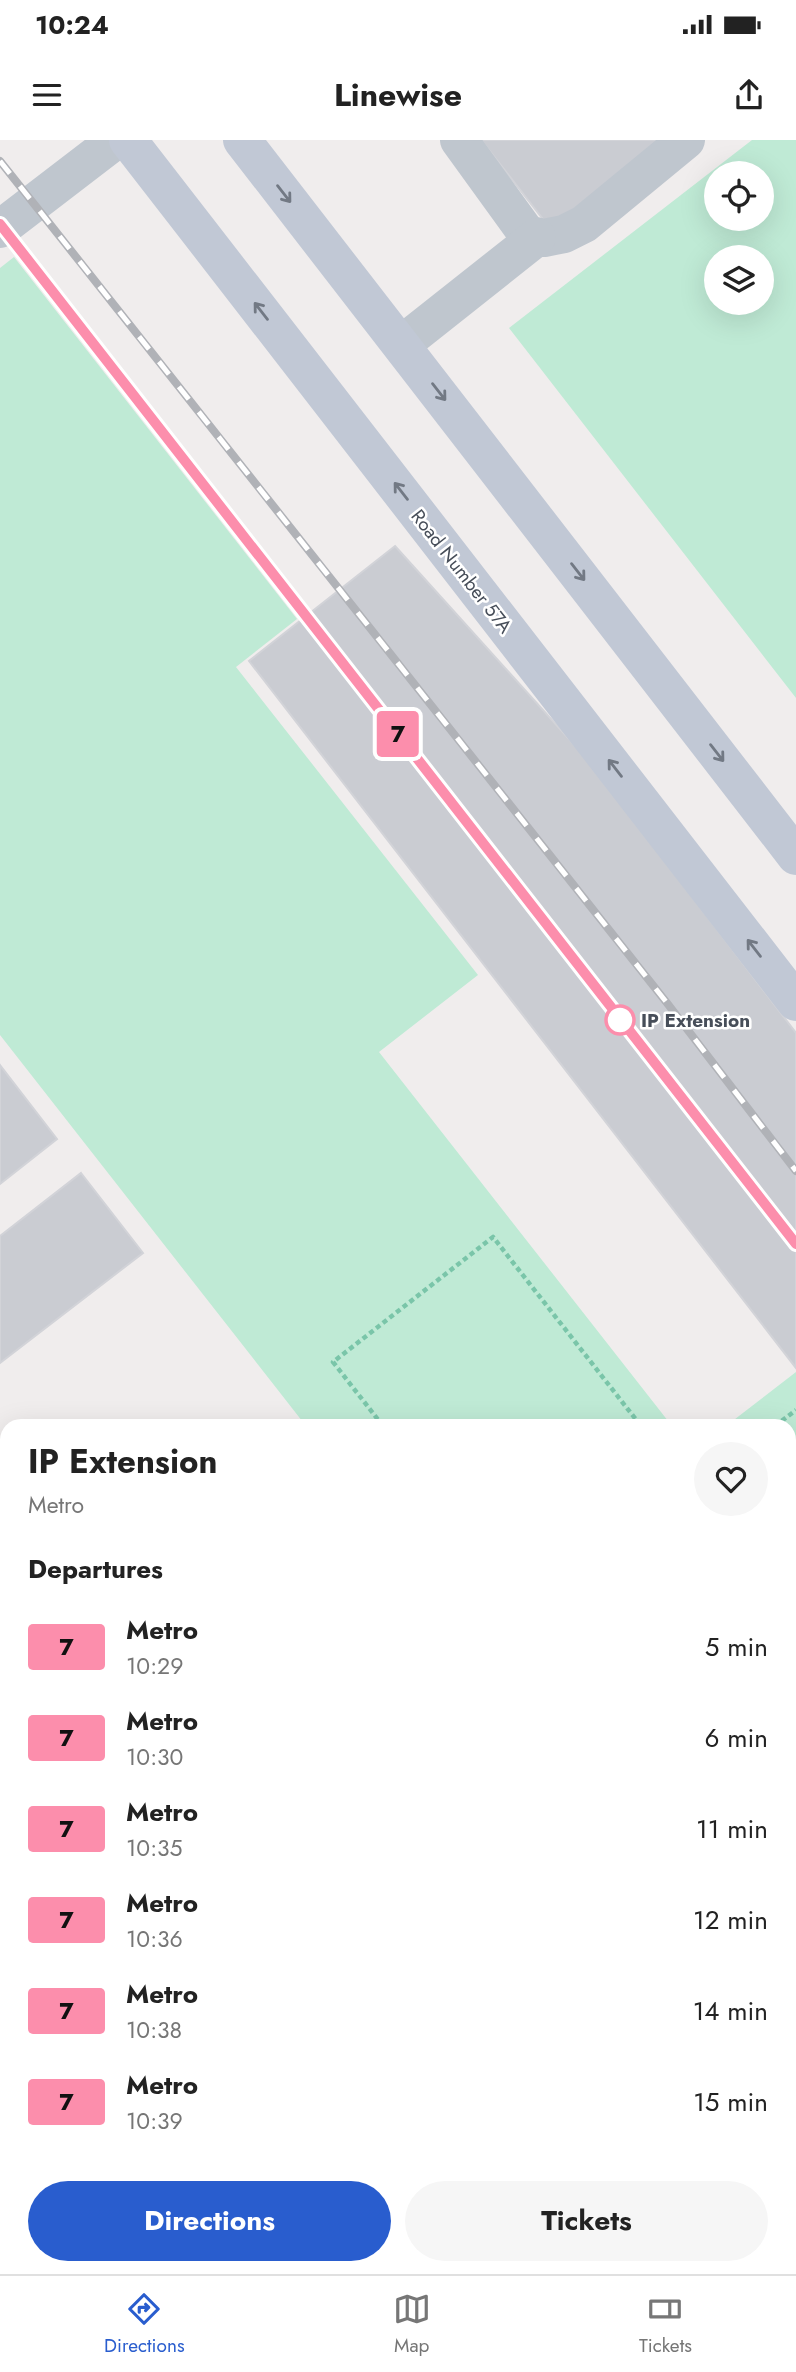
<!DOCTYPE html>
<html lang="en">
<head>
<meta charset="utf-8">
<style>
	body { margin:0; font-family:Jost,sans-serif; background:#f6f6f6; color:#222; height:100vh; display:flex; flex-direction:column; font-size:26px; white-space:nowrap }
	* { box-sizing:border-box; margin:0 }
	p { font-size:23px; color:#767676 }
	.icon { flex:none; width:38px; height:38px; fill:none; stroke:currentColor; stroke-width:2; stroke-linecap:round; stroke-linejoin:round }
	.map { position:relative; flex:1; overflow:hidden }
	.side { position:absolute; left:0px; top:1279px; width:796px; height:856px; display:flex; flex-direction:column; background:#fff; border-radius:21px 21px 0 0; box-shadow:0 7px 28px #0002 }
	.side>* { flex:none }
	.badge { padding:0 14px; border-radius:5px; font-size:24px; line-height:46px }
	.fabs { position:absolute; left:704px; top:21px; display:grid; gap:14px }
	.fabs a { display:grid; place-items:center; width:70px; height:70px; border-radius:50%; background:#fff; box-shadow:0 7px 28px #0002; font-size:35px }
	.map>.badge { position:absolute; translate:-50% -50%; box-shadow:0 0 0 4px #fff }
	h2 { padding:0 28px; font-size:26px; line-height:63px }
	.round { display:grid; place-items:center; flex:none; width:74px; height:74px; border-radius:37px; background:#f6f6f6 }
	.head { display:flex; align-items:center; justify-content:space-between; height:119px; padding:0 28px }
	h1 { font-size:33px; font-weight:700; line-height:52px }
	.primary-button { display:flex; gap:14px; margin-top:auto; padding:14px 28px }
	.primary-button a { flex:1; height:80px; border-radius:42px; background:#295dce; color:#fff; font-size:28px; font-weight:700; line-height:80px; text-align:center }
	.primary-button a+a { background:#f6f6f6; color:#222 }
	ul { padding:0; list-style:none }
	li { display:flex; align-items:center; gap:21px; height:91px; padding:0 28px }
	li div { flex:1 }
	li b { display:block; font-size:26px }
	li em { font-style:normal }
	li .badge { min-width:77px; font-weight:700; text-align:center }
	.status { display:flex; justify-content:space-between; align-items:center; height:49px; padding:0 35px; background:#fff; direction:ltr }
	.status svg { height:19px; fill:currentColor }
	header { display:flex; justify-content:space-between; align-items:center; height:91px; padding:0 28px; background:#fff; font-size:32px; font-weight:700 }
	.dock { display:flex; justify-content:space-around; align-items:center; height:98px; border-top:2px solid #e0e0e0; background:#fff; font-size:19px; color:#767676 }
	.dock a { display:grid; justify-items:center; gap:4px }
	.dock .active { color:#295dce }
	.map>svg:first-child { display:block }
	.green { fill:#bfead5; fill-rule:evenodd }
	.building { fill:#caccd2; stroke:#d2d3d8; stroke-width:2 }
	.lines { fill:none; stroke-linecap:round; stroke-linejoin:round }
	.path { stroke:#7ac5a9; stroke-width:4.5; stroke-dasharray:5 3.5; stroke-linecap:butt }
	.street { stroke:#bfc6ce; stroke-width:38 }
	.secondary { stroke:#c1c8d5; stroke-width:38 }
	.rail-casing { stroke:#b0b2b7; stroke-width:8 }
	.rail { stroke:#fff; stroke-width:5; stroke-dasharray:16; stroke-linecap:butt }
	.oneway { stroke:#727984 }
	.line-casing { stroke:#fff; stroke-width:16 }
	.line { stroke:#fc8eac; stroke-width:10 }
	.stop-dot { fill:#fff; stroke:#fc8eac; stroke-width:3.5 }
	.labels { text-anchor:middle; stroke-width:5; stroke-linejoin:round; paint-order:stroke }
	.street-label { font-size:19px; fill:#474e59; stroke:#fff }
	.stop-label { font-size:19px; font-weight:bold; fill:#474e59; stroke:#fff; text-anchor:start }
</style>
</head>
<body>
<div class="status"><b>10:24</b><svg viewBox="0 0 49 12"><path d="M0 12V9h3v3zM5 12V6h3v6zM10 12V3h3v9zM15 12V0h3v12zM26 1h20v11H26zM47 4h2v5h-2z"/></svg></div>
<header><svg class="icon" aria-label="menu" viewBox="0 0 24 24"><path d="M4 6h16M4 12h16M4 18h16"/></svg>Linewise<svg class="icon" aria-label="share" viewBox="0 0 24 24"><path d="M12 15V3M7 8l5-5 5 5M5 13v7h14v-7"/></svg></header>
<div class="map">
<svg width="796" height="2134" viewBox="0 0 796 2134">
	<rect width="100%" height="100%" fill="#f0eded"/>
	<g class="green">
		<path d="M752 0H796V558L509 188ZM716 33H761V79H716ZM716 117H761V163H716Z"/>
		<path d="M14 117 297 479 236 527 478 835 379 912 672 1286H306L0 895V128Z"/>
		<path d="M796 1232V1912L789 1904V1286H726Z"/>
	</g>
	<g class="building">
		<path d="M481 0H662L550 88Z"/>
		<path d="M395 406 588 620 796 893V1228L249 521Z"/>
		<path d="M0 925 57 999 0 1044Z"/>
		<path d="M81 1033 143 1113 0 1223V1096Z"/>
		<path d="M7 1481V1538L0 1528V1486Z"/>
		<path d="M7 1560V1641L0 1647V1566Z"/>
		<path d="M7 1753V1872L0 1854V1758Z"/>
		<path d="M0 2099 7 2108V2128H22L27 2134H0Z"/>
		<path d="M189 2128H231L235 2134H194Z"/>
		<path d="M389 2128H556L549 2134H382Z"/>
	</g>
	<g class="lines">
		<g class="path">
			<path d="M383 1286 333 1222 493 1097 641 1286"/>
			<path d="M775 1286 796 1270"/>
			<path d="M789 1803 796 1812"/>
		</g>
		<g class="street">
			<path d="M459 0 527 94 544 98 564 94 584 84 686 0"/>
			<path d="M0 89 116 0"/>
			<path d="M402 204 537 97"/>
			<path d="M0 1661 7 1656"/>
			<path d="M789 1933 796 1941"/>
			<path d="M0 1935 7 1943"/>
			<path d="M789 1983 796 1977"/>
			<path d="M0 2035 7 2044"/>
			<path d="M72 2128 77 2134"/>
			<path d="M156 2128 161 2134"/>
			<path d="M601 2134 608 2128"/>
		</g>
		<g class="secondary">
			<path d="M128 0 796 862"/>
			<path d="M242 0 796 716"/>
		</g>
		<defs>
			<g id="rail">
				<path d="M0 21 667 863 796 1031"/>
				<path d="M0 84 796 1104"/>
			</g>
		</defs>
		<use href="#rail" class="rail-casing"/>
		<use href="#rail" class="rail"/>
	</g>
	<defs><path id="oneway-shaft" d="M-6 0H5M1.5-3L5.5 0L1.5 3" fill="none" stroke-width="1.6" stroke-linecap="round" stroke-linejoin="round" transform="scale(1.75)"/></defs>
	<g class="oneway">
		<use href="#oneway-shaft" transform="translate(284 54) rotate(52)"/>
		<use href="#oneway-shaft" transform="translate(261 171) rotate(-128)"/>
		<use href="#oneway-shaft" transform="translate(439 252) rotate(52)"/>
		<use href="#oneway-shaft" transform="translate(401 351) rotate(-128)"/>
		<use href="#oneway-shaft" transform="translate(578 432) rotate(52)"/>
		<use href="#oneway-shaft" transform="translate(717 613) rotate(52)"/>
		<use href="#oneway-shaft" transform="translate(615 628) rotate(-128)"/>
		<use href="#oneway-shaft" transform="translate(754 808) rotate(-128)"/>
	</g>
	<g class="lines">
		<defs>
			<path id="line" d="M0 84 796 1104"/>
		</defs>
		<use href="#line" class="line-casing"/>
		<use href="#line" class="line"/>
	</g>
	<circle class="stop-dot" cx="620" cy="880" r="14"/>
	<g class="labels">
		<g class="street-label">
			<text transform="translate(462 431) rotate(52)" y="7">Road Number 57A</text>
		</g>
		<g class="stop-label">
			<text x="641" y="887">IP Extension</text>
		</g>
	</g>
</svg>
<div class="fabs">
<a><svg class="icon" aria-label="locate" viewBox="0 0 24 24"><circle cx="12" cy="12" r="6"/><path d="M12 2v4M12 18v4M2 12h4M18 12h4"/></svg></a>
<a><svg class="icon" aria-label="layers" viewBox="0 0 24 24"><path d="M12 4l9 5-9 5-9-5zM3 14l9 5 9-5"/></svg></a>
</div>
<b class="badge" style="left:398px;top:594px;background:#fc8eac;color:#111">7</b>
<section class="side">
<div class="head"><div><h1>IP Extension</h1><p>Metro</p></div><a class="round"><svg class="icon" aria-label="heart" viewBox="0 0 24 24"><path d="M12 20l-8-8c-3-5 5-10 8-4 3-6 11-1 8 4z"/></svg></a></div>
<h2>Departures</h2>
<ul>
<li><span class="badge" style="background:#fc8eac;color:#111">7</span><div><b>Metro</b><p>10:29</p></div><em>5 min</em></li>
<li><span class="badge" style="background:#fc8eac;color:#111">7</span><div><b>Metro</b><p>10:30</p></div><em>6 min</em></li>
<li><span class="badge" style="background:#fc8eac;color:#111">7</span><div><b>Metro</b><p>10:35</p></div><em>11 min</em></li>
<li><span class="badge" style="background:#fc8eac;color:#111">7</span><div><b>Metro</b><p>10:36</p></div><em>12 min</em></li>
<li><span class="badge" style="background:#fc8eac;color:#111">7</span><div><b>Metro</b><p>10:38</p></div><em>14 min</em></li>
<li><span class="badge" style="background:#fc8eac;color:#111">7</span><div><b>Metro</b><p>10:39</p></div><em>15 min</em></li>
</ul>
<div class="primary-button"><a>Directions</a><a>Tickets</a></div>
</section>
</div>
<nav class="dock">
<a class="active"><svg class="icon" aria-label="directions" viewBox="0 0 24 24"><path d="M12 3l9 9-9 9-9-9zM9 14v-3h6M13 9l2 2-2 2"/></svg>Directions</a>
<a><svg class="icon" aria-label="map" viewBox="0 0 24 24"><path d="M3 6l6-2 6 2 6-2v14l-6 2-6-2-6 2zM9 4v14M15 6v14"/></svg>Map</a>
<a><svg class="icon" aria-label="tickets" viewBox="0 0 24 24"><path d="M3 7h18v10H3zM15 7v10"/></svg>Tickets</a>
</nav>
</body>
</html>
